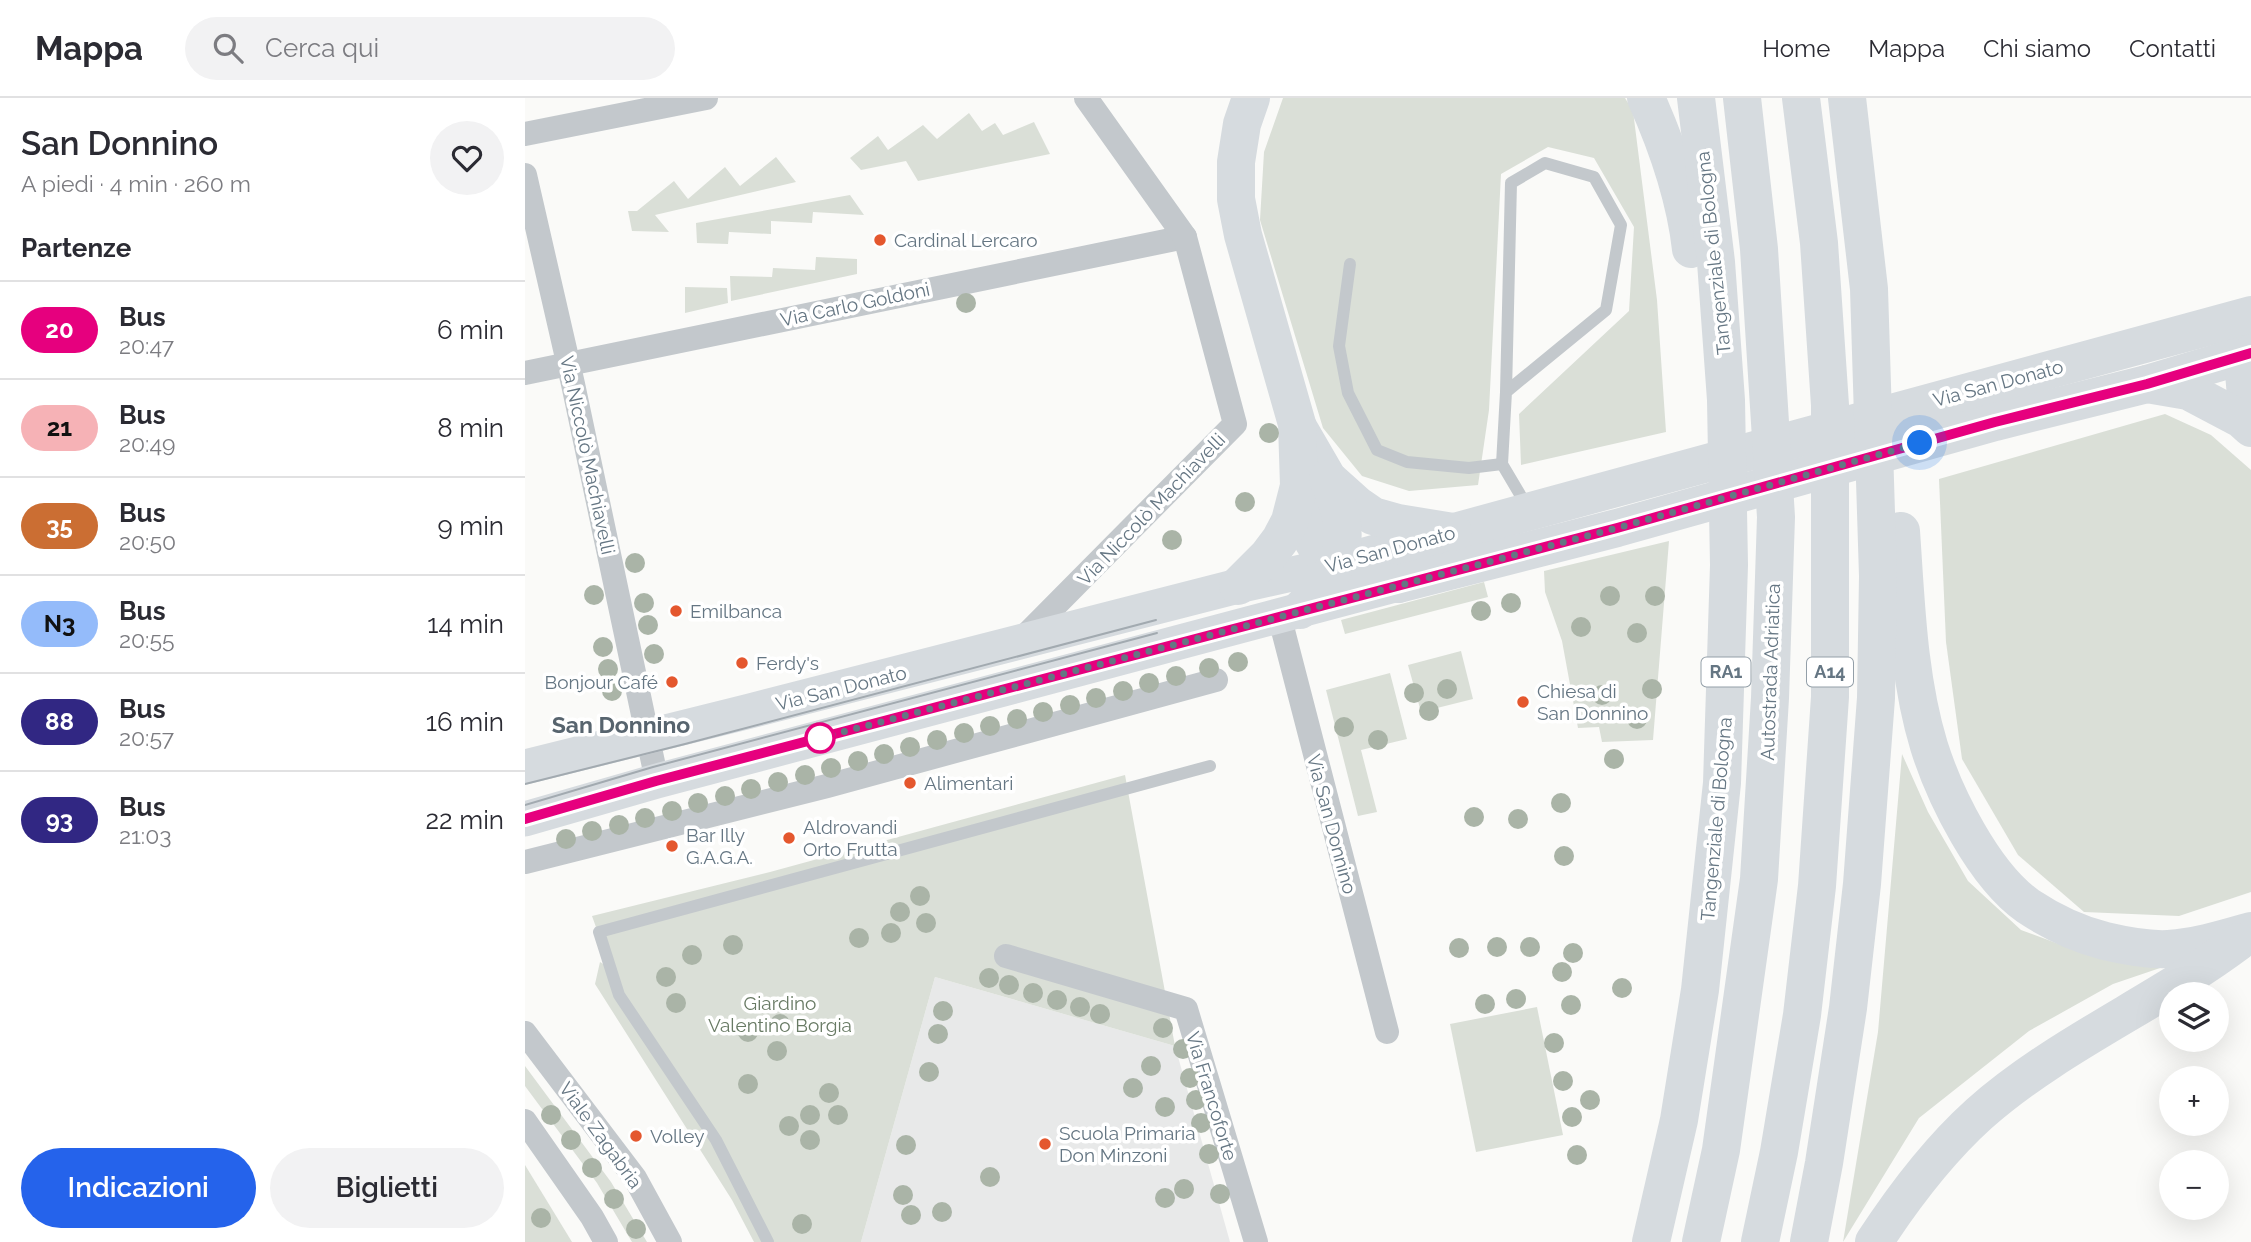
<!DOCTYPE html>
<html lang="it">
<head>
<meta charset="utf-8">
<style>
	body { margin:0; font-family:Raleway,sans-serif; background:#f2f2f3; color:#2b2b33; height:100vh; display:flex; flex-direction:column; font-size:26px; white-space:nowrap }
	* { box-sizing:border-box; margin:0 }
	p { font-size:23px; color:#7c7c81 }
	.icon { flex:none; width:38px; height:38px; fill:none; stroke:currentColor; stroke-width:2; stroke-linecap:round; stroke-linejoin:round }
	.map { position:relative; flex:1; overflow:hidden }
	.side { display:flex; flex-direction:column; background:#fff; width:525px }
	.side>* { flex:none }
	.badge { padding:0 14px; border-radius:23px; font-size:24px; line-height:46px }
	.controls { position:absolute; left:1634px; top:884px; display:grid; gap:14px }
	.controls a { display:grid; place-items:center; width:70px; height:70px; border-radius:50%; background:#fff; box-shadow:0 7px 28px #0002; font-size:35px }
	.you { position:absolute; width:35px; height:35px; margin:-18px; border:5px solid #fff; border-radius:50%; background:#1a73e8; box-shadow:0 0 0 10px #1a73e833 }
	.map>.badge { position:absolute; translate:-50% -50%; box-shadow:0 0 0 4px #fff }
	h2 { padding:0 21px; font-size:26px; line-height:63px }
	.round { display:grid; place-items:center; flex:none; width:74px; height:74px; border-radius:37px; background:#f2f2f3 }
	.head { display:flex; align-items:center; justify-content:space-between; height:119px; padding:0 21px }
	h1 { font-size:33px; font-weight:600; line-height:52px }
	.cta { display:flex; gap:14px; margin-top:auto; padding:14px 21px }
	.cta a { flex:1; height:80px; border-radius:42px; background:#2563eb; color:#fff; font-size:28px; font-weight:600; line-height:80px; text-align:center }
	.cta a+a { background:#f2f2f3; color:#2b2b33 }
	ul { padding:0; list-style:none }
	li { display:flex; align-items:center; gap:21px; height:98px; padding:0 21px; border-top:2px solid #e1e1e2 }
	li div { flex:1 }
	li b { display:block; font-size:26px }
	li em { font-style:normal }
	li .badge { min-width:77px; font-weight:700; text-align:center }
	header { display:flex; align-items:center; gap:42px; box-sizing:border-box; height:98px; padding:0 35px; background:#fff; border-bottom:2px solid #e1e1e2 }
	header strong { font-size:33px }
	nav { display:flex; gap:38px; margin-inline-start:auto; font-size:24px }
	.search { width:490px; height:63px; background:#f2f2f3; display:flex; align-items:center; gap:18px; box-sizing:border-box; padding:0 24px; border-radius:38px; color:#7c7c81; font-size:26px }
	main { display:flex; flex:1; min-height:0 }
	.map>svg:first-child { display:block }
	.built { fill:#e8e9e9 }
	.green { fill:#dadfd7 }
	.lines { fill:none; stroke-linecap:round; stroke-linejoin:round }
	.lane { stroke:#c3c8cc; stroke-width:12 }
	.street { stroke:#c3c8cc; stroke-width:24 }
	.secondary { stroke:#d6dbdf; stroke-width:35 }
	.primary { stroke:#d6dbdf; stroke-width:38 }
	.highway { stroke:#d6dbdf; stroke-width:38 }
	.tram { stroke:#a2aab0; stroke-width:2 }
	.tree { fill:#aab4a7 }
	.line-casing { stroke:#fff; stroke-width:16 }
	.line { stroke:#e6007e; stroke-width:10 }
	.walk { stroke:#657683; stroke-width:7; stroke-dasharray:0 12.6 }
	.poi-dot { fill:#e4572e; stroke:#fff; stroke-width:2.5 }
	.stop-dot { fill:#fff; stroke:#e6007e; stroke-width:3.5 }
	.labels { text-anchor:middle; stroke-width:7; stroke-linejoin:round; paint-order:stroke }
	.shield { fill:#fff; stroke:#939fa8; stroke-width:2 }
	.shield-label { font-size:18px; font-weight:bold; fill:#657683 }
	.poi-label { font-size:19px; fill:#657683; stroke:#fff; text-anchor:start }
	.street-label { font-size:19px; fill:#657683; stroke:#fff }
	.park-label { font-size:19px; fill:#687a64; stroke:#fff }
	.quarter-label { font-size:23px; font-weight:bold; fill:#57646e; stroke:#fff }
</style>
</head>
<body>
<header>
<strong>Mappa</strong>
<div class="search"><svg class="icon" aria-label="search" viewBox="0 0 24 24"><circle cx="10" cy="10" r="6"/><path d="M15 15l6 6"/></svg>Cerca qui</div>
<nav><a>Home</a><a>Mappa</a><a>Chi siamo</a><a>Contatti</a></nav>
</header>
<main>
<section class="side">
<div class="head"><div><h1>San Donnino</h1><p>A piedi · 4 min · 260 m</p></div><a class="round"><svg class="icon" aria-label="heart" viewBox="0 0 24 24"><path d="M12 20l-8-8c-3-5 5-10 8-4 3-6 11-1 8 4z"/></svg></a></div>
<h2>Partenze</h2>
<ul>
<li><span class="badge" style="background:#e6007e;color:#fff">20</span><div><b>Bus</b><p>20:47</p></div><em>6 min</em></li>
<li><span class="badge" style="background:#f6b2b6;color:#111">21</span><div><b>Bus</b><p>20:49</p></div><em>8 min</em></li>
<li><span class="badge" style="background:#cb6e33;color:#fff">35</span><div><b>Bus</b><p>20:50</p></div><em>9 min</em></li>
<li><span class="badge" style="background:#94bbfa;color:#111">N3</span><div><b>Bus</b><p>20:55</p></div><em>14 min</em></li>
<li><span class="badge" style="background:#312783;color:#fff">88</span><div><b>Bus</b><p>20:57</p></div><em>16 min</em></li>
<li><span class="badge" style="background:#312783;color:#fff">93</span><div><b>Bus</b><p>21:03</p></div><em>22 min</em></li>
</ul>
<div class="cta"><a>Indicazioni</a><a>Biglietti</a></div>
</section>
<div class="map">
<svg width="1726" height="1144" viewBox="0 0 1726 1144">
	<rect width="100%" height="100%" fill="#fafaf8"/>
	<path class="built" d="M410 879 650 948 705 1144H336Z"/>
	<g class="green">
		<path d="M758 0H1100L1108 13 1132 202 1141 334 996 367 994 316 1104 213 1109 129 1069 60 1023 49 976 76 964 312 953 387 884 393 837 378 798 330 735 122 739 54Z"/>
		<path d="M444 15 457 33 470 25 478 37 509 24 525 56 393 83 381 63 336 72 325 60 353 38 363 52 398 27 412 41Z"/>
		<path d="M251 59 271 84 130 117 144 134 107 133 103 113H112L149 83 163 101 200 69 215 88Z"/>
		<path d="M325 97 339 117 288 114 287 125 246 123V136L204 134 203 146 172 145 171 125Z"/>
		<path d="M291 159 332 161V176L206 203 205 178 247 179 248 170 290 172Z"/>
		<path d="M160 189 202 190 203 205 160 215Z"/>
		<path d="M1640 316 1686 337 1726 372V794L1654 818 1559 814 1493 757 1437 661 1421 544 1414 381Z"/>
		<path d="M1144 443 1128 642 1077 644 1074 629 1053 630 1037 543 1020 494 1019 473Z"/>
		<path d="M959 484 963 499 820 536 816 522Z"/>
		<path d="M936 553 948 601 896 614 883 567Z"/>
		<path d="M865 575 882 641 836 652 852 714 833 718 801 592Z"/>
		<path d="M1377 656 1403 714 1443 783 1496 832 1569 859 1638 869 1588 886 1504 933 1394 1020 1318 1144 1353 934Z"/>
		<path d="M600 677 650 948 410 879 336 1144H229L207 1102 70 886 75 864 86 871 67 818 245 774Z"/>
		<path d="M1012 909 1038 1037 951 1054 925 926Z"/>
		<path d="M0 968 86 1084 122 1144H107L72 1085 0 988Z"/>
		<path d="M0 1067 47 1144H0Z"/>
	</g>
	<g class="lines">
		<g class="lane">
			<path d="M825 166 814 248 823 295 852 352 882 364 944 370 977 366"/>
			<path d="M981 294 1081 212 1096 127 1069 79 1020 65 986 85 981 294 977 366 1003 410"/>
			<path d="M243 1144 191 1042 94 897 74 834 685 668"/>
		</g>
		<g class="street">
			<path d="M0 36 181 0"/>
			<path d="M0 77 48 286 132 683"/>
			<path d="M0 275 660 139"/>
			<path d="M754 517 862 934"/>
			<path d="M496 542 710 326 660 139 561 0"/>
			<path d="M0 764 302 688 691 582"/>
			<path d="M481 858 661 911 731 1144"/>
			<path d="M0 935 110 1080 145 1144"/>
			<path d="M0 1023 67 1119 81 1144"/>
		</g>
		<g class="secondary">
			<path d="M0 669 225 613 713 488 812 466"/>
			<path d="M0 721 132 683 873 486"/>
		</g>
		<g class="primary">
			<path d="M812 466 1726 217"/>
			<path d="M873 486 1092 430 1470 324 1622 286 1726 255"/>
		</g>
		<g class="highway">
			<path d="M1121 0C1143 49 1160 98 1166 151"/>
			<path d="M1726 256C1716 270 1719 294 1726 310"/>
			<path d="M1622 286 1663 293 1716 321 1726 330"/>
			<path d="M774 331 803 381 832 407 848 418 873 425 928 434"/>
			<path d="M774 390C778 407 779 428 788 443 804 472 844 481 873 486"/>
			<path d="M1376 433C1381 504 1383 579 1404 648 1420 699 1459 777 1503 808 1527 824 1553 836 1580 843 1601 848 1622 852 1643 851 1672 849 1698 841 1726 833"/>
			<path d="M713 488 743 458 755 442 765 423 774 388 772 326 718 137 711 101V64L717 26 726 0"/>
			<path d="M775 512C821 467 829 441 803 381"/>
			<path d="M1126 1144 1154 1022 1175 892 1197 685 1204 467 1201 302 1191 164 1171 0"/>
			<path d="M1176 1144 1196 1052 1234 781 1245 600 1251 419 1234 151 1217 0"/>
			<path d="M1235 1144 1254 1054 1277 917 1292 788 1305 599V307L1294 145 1276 0"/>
			<path d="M1284 1144 1299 1065 1323 910 1337 786 1351 600 1353 478 1344 191 1322 0"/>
			<path d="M1349 1144C1379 1098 1413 1053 1454 1016 1532 947 1630 906 1713 844"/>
		</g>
		<g class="tram">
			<path d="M0 686 160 646 631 522"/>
			<path d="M0 707 128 669 632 535"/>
		</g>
	</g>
	<g class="tree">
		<circle cx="441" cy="205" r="10"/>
		<circle cx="744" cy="335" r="10"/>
		<circle cx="720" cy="404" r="10"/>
		<circle cx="647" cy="442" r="10"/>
		<circle cx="110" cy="465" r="10"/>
		<circle cx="69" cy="497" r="10"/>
		<circle cx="1085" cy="498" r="10"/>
		<circle cx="1130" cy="498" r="10"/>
		<circle cx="119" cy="505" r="10"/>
		<circle cx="986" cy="505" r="10"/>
		<circle cx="956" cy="513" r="10"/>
		<circle cx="123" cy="527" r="10"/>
		<circle cx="1056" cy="529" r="10"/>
		<circle cx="1112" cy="535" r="10"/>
		<circle cx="78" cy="549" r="10"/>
		<circle cx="129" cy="556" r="10"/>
		<circle cx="713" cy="564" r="10"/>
		<circle cx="684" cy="570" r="10"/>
		<circle cx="83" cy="571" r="10"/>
		<circle cx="651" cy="578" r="10"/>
		<circle cx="624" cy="585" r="10"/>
		<circle cx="922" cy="591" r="10"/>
		<circle cx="1127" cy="591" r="10"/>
		<circle cx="87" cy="593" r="10"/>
		<circle cx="598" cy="593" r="10"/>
		<circle cx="889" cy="595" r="10"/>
		<circle cx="1077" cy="597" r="10"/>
		<circle cx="571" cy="600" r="10"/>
		<circle cx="545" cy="607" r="10"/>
		<circle cx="904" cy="613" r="10"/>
		<circle cx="518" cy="614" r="10"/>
		<circle cx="492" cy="621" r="10"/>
		<circle cx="1112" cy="621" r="10"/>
		<circle cx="465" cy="628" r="10"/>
		<circle cx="819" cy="629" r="10"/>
		<circle cx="439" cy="635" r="10"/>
		<circle cx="412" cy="642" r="10"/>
		<circle cx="853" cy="642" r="10"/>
		<circle cx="385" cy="649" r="10"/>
		<circle cx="359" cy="656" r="10"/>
		<circle cx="1089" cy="661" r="10"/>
		<circle cx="333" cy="663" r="10"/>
		<circle cx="306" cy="670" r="10"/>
		<circle cx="280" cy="677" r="10"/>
		<circle cx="253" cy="684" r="10"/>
		<circle cx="226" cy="691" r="10"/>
		<circle cx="200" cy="698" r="10"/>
		<circle cx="173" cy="705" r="10"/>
		<circle cx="1036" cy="705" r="10"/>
		<circle cx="147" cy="713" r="10"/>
		<circle cx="949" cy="719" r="10"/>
		<circle cx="120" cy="720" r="10"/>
		<circle cx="993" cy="721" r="10"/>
		<circle cx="94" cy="727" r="10"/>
		<circle cx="67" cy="733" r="10"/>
		<circle cx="41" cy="741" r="10"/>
		<circle cx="1039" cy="758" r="10"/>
		<circle cx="395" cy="798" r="10"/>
		<circle cx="375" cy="814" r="10"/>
		<circle cx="401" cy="825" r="10"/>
		<circle cx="366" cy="835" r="10"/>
		<circle cx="334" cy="840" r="10"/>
		<circle cx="208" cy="847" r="10"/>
		<circle cx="972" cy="849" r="10"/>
		<circle cx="1005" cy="849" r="10"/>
		<circle cx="934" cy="850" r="10"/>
		<circle cx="1048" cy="855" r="10"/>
		<circle cx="167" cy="857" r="10"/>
		<circle cx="1037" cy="874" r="10"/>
		<circle cx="141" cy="879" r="10"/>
		<circle cx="464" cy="880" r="10"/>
		<circle cx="484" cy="887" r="10"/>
		<circle cx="1097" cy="890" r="10"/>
		<circle cx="508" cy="895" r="10"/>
		<circle cx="991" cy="901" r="10"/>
		<circle cx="532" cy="902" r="10"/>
		<circle cx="151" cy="905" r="10"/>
		<circle cx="960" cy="906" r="10"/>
		<circle cx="1046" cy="907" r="10"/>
		<circle cx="555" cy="909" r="10"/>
		<circle cx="418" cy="913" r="10"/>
		<circle cx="575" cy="916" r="10"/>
		<circle cx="255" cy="926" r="10"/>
		<circle cx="638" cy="930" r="10"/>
		<circle cx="223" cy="934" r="10"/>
		<circle cx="413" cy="936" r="10"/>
		<circle cx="1029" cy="945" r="10"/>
		<circle cx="658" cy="951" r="10"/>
		<circle cx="252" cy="953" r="10"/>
		<circle cx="626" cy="968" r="10"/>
		<circle cx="404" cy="974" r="10"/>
		<circle cx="665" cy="980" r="10"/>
		<circle cx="1038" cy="983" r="10"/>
		<circle cx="223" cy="986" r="10"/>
		<circle cx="608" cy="990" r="10"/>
		<circle cx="304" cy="995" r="10"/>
		<circle cx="671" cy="1002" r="10"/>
		<circle cx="1065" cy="1002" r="10"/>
		<circle cx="640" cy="1009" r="10"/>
		<circle cx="26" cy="1017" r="10"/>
		<circle cx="285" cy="1017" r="10"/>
		<circle cx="313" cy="1017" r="10"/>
		<circle cx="1047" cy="1019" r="10"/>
		<circle cx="676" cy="1025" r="10"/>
		<circle cx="264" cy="1028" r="10"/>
		<circle cx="46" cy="1042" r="10"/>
		<circle cx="285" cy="1042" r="10"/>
		<circle cx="381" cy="1047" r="10"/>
		<circle cx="684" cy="1056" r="10"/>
		<circle cx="1052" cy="1057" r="10"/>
		<circle cx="67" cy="1070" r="10"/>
		<circle cx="465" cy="1079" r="10"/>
		<circle cx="659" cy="1091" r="10"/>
		<circle cx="695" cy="1096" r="10"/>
		<circle cx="378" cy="1097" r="10"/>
		<circle cx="640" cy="1100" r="10"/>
		<circle cx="89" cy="1101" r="10"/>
		<circle cx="417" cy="1114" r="10"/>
		<circle cx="386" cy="1117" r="10"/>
		<circle cx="16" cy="1120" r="10"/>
		<circle cx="277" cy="1126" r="10"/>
		<circle cx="111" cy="1131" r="10"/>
	</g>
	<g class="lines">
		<defs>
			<path id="line" d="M0 721 131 683 1092 430 1470 324 1622 286 1726 255"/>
		</defs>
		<use href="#line" class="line-casing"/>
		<use href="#line" class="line"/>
		<path class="walk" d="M295 640 1092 430 1395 345"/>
	</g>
	<g class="poi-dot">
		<circle cx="355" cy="142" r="7"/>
		<circle cx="151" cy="513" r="7"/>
		<circle cx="217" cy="565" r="7"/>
		<circle cx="147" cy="584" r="7"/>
		<circle cx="998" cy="604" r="7"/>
		<circle cx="385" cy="685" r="7"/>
		<circle cx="264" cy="740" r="7"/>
		<circle cx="147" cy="748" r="7"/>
		<circle cx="111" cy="1038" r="7"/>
		<circle cx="520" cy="1046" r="7"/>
	</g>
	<circle class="stop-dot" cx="295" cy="640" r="14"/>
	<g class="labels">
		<g class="shield">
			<rect x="1176.5" y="559.5" width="49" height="29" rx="5"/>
			<rect x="1282" y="559.5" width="46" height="29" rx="5"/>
		</g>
		<g class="shield-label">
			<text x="1201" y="580">RA1</text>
			<text x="1305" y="580">A14</text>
		</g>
		<g class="poi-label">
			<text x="369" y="149">Cardinal Lercaro</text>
			<text x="165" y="520">Emilbanca</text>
			<text x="231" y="572">Ferdy's</text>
			<text x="133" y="591" text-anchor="end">Bonjour Café</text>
			<text x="1012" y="600">Chiesa di<tspan x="1012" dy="22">San Donnino</tspan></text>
			<text x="399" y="692">Alimentari</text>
			<text x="278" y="736">Aldrovandi<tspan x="278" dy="22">Orto Frutta</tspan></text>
			<text x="161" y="744">Bar Illy<tspan x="161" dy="22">G.A.G.A.</tspan></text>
			<text x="534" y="1042">Scuola Primaria<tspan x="534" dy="22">Don Minzoni</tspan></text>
			<text x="125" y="1045">Volley</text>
		</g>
		<g class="street-label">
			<text transform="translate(1188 155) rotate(-96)" y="7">Tangenziale di Bologna</text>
			<text transform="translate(330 206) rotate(-12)" y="7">Via Carlo Goldoni</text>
			<text transform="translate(1473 285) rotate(-15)" y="7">Via San Donato</text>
			<text transform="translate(63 357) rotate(78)" y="7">Via Niccolò Machiavelli</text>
			<text transform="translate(626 411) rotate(-46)" y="7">Via Niccolò Machiavelli</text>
			<text transform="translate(865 451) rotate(-15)" y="7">Via San Donato</text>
			<text transform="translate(1245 574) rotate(-88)" y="7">Autostrada Adriatica</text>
			<text transform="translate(316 590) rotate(-14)" y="7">Via San Donato</text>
			<text transform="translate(1191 721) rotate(-85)" y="7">Tangenziale di Bologna</text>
			<text transform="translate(807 726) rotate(75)" y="7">Via San Donnino</text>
			<text transform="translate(687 998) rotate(73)" y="7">Via Francoforte</text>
			<text transform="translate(76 1037) rotate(54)" y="7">Viale Zagabria</text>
		</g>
		<g class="park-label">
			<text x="255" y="912">Giardino<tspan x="255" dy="22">Valentino Borgia</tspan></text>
		</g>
		<g class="quarter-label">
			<text x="96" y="635">San Donnino</text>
		</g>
	</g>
</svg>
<div class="controls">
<a><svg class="icon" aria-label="layers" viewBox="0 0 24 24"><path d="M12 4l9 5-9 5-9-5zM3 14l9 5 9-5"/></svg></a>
<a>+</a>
<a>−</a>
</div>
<div class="you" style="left:1395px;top:345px"></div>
</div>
</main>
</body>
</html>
